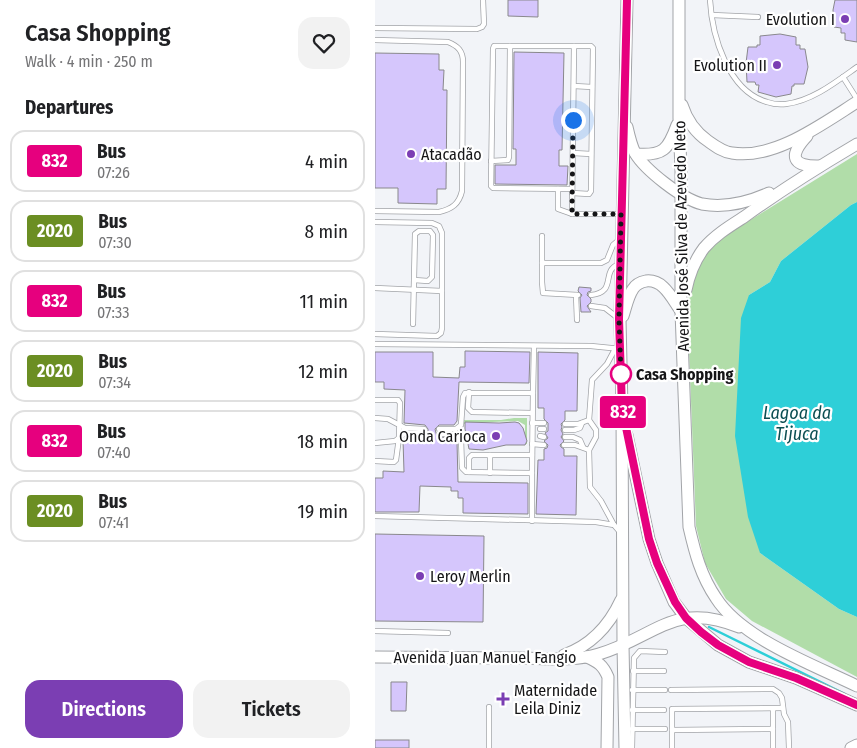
<!DOCTYPE html>
<html lang="en">
<head>
<meta charset="utf-8">
<style>
	body { margin:0; font-family:"Fira Sans Condensed",sans-serif; background:#f2f2f2; color:#202124; height:100vh; display:flex; flex-direction:column; font-size:19px; white-space:nowrap }
	* { box-sizing:border-box; margin:0 }
	p { font-size:16px; color:#757577 }
	.icon { flex:none; width:28px; height:28px; fill:none; stroke:currentColor; stroke-width:2; stroke-linecap:round; stroke-linejoin:round }
	.map { position:relative; flex:1; overflow:hidden }
	.drawer { display:flex; flex-direction:column; background:#fff; width:375px }
	.drawer>* { flex:none }
	.badge { padding:0 10px; border-radius:4px; font-size:18px; line-height:32px }
	.you { position:absolute; width:25px; height:25px; margin:-12px; border:4px solid #fff; border-radius:50%; background:#1a73e8; box-shadow:0 0 0 8px #1a73e833 }
	.map>.badge { position:absolute; translate:-50% -50%; box-shadow:0 0 0 2px #fff }
	h2 { padding:0 25px; font-size:19px; line-height:45px }
	.round { display:grid; place-items:center; flex:none; width:52px; height:52px; border-radius:15px; background:#f2f2f2 }
	.overview { display:flex; align-items:center; justify-content:space-between; height:85px; padding:0 25px }
	h1 { font-size:24px; font-weight:600; line-height:38px }
	.button { display:flex; gap:10px; margin-top:auto; padding:10px 25px }
	.button a { flex:1; height:58px; border-radius:15px; background:#7b3eb3; color:#fff; font-size:20px; font-weight:600; line-height:58px; text-align:center }
	.button a+a { background:#f2f2f2; color:#202124 }
	ul { padding:0; list-style:none }
	li { display:flex; align-items:center; gap:15px; height:62px; margin:0 10px 8px; padding:0 15px; border:2px solid #e0e0e0; border-radius:15px }
	li div { flex:1 }
	li b { display:block; font-size:19px }
	li em { font-style:normal }
	li .badge { min-width:55px; font-weight:700; text-align:center }
	main { display:flex; flex:1; min-height:0 }
	.map>svg:first-child { display:block }
	.green { fill:#b1dda9 }
	.water { fill:#2ecfd8 }
	.lines { fill:none; stroke-linecap:round; stroke-linejoin:round }
	.stream { stroke:#2ecfd8; stroke-width:2.5 }
	.building { fill:#d5c6fc; stroke:#89888c }
	.service-casing { stroke:#a2a4a8; stroke-width:6 }
	.tertiary-casing { stroke:#a2a4a8; stroke-width:13 }
	.service { stroke:#fff; stroke-width:4.5 }
	.tertiary { stroke:#fff; stroke-width:11 }
	.line-casing { stroke:#fff; stroke-width:11 }
	.line { stroke:#e6007e; stroke-width:8 }
	.walk { stroke:#151517; stroke-width:5; stroke-dasharray:0 9 }
	.poi-dot { fill:#7b3eb3; stroke:#fff; stroke-width:2 }
	.stop-dot { fill:#fff; stroke:#e6007e; stroke-width:2.5 }
	.labels { text-anchor:middle; stroke-width:4.5; stroke-linejoin:round; paint-order:stroke }
	.poi-label { font-size:16px; fill:#151517; stroke:#fff; text-anchor:end }
	.street-label { font-size:16px; fill:#151517; stroke:#fff }
	.stop-label { font-size:16px; font-weight:bold; fill:#151517; stroke:#fff; text-anchor:start }
	.water-label { font-size:18px; font-style:italic; fill:#0b4e52; stroke:#fff }
</style>
</head>
<body>
<main>
<section class="drawer">
<div class="overview"><div><h1>Casa Shopping</h1><p>Walk · 4 min · 250 m</p></div><a class="round"><svg class="icon" aria-label="heart" viewBox="0 0 24 24"><path d="M12 20l-8-8c-3-5 5-10 8-4 3-6 11-1 8 4z"/></svg></a></div>
<h2>Departures</h2>
<ul>
<li><span class="badge" style="background:#e6007e;color:#fff">832</span><div><b>Bus</b><p>07:26</p></div><em>4 min</em></li>
<li><span class="badge" style="background:#6b8e23;color:#fff">2020</span><div><b>Bus</b><p>07:30</p></div><em>8 min</em></li>
<li><span class="badge" style="background:#e6007e;color:#fff">832</span><div><b>Bus</b><p>07:33</p></div><em>11 min</em></li>
<li><span class="badge" style="background:#6b8e23;color:#fff">2020</span><div><b>Bus</b><p>07:34</p></div><em>12 min</em></li>
<li><span class="badge" style="background:#e6007e;color:#fff">832</span><div><b>Bus</b><p>07:40</p></div><em>18 min</em></li>
<li><span class="badge" style="background:#6b8e23;color:#fff">2020</span><div><b>Bus</b><p>07:41</p></div><em>19 min</em></li>
</ul>
<div class="button"><a>Directions</a><a>Tickets</a></div>
</section>
<div class="map">
<svg width="482" height="748" viewBox="0 0 482 748">
	<rect width="100%" height="100%" fill="#f2f4f8"/>
	<g class="green">
		<path d="M482 154V202L476 205 406 261 395 282 374 295 385 553 464 609 482 617V677L377 621 351 599 330 563 321 526 312 301 320 275 335 245Z"/>
		<path d="M139 418H152V444H150V425L143 421 93 423V424H89V420H126Z"/>
	</g>
	<path class="water" d="M482 202V617L464 609 385 553 373 517 360 436 366 318 374 295 395 282 406 261 476 205Z"/>
	<g class="lines">
		<path class="stream" d="M334 627 470 694"/>
	</g>
	<g class="building">
		<path d="M133 0H163V17L133 16Z"/>
		<path d="M460 0H482V42L470 40V33H466V28L459 27 458 10Z"/>
		<path d="M405 34 421 37V45H425V49H430L433 67 429 84H419V86H417L416 94 401 97 383 92 384 85H381L380 82H372L371 63 373 47H382V45H385V36Z"/>
		<path d="M139 52 189 53 187 150H184V166H193L192 185 120 184V165H141V149H138Z"/>
		<path d="M0 53 64 54V70H69L68 90H72L71 189H62V204L23 203V188H0Z"/>
		<path d="M204 287 216 288V291L213 292 212 295 216 299V302L212 306 216 312H206L205 298 207 295 203 291Z"/>
		<path d="M90 351 155 352 154 383 84 382 82 421 79 425H64L60 429 62 437 78 438 82 442 83 482 153 483V514L88 513V498H83V491H76V487L45 486 44 512H0V478H8V471L29 472 28 440 31 437H49L53 435V429L50 425 29 423 30 390 9 389V382H0V352H58V377L84 378 85 367H90Z"/>
		<path d="M163 352 203 353 202 411H190V420L186 424 187 427 186 430 188 434 186 437 189 441 185 445 186 447 189 449V456H202L201 515 161 514 163 460H169V449L172 448 173 445 169 441 173 438 170 433 173 431V423L169 419V408H163Z"/>
		<path d="M90 422 124 423 140 422 144 423 148 428 152 441 150 445H131L108 450 94 449 90 429Z"/>
		<path d="M0 534 109 536 108 622 0 621Z"/>
		<path d="M16 682H32L31 711H16Z"/>
		<rect x="0" y="740" width="34" height="8"/>
	</g>
	<g class="lines">
		<defs>
			<g id="service">
				<path d="M335 0C337 36 353 91 392 102 398 104 404 105 411 104 437 101 461 82 482 67"/>
				<path d="M337 15 383 17"/>
				<path d="M0 28 102 29 107 27 109 24 108 0"/>
				<path d="M0 40 73 42C83 46 88 51 88 62L87 191C84 204 77 209 64 212L0 211"/>
				<path d="M468 77 482 99"/>
				<path d="M199 86 217 87"/>
				<path d="M198 153 216 154"/>
				<path d="M116 161 133 160 134 157 135 46"/>
				<path d="M183 189V209L197 214H247"/>
				<path d="M197 189 118 188 116 186 118 49 119 46H216L218 48 216 191 214 194 197 193"/>
				<path d="M197 214 199 46"/>
				<path d="M0 222 57 223 64 226 67 233V328L66 333 62 336 0 334"/>
				<path d="M167 236V282L168 293 203 295"/>
				<path d="M167 263H226L232 260 238 245 245 239"/>
				<path d="M0 288 67 291"/>
				<path d="M201 295 202 320"/>
				<path d="M216 295C243 292 225 271 244 264"/>
				<path d="M216 306 230 308 243 318"/>
				<path d="M38 324 40 234 44 231H55L58 235 57 277 53 281 39 280"/>
				<path d="M0 344 216 346 246 349"/>
				<path d="M94 392 93 408 97 412 157 413"/>
				<path d="M158 393 159 346"/>
				<path d="M0 400H23L25 403 24 438 21 460 19 462 0 461"/>
				<path d="M0 418 13 419 30 428 49 429"/>
				<path d="M157 423H169"/>
				<path d="M190 424H203L214 420"/>
				<path d="M165 429H169"/>
				<path d="M190 430H199L205 428 207 423"/>
				<path d="M64 434C72 434 81 432 86 439L87 468 91 472 157 473 158 393H90L88 397 86 425 81 429H64"/>
				<path d="M165 436 169 437"/>
				<path d="M190 437H198L205 440 208 447"/>
				<path d="M0 443 20 441 30 433H49"/>
				<path d="M157 444 169 445"/>
				<path d="M189 445H200L214 450"/>
				<path d="M94 472V458L97 455H157"/>
				<path d="M115 473V455"/>
				<path d="M157 473V521"/>
				<path d="M0 516 221 522 239 525 245 532"/>
				<path d="M239 525 226 501 215 487 214 450 221 437V430L214 420 217 380 232 364 240 349"/>
				<path d="M0 631 73 633"/>
				<path d="M258 671H289"/>
				<path d="M257 690H290"/>
				<path d="M296 690 398 689 404 693 407 698 409 714 413 722 414 748"/>
				<path d="M114 707V748"/>
				<path d="M257 710H289"/>
				<path d="M257 729H290"/>
				<path d="M398 729V748"/>
				<path d="M297 730 398 729V709"/>
				<path d="M257 748 259 658 265 651 290 652"/>
				<path d="M297 748V709L408 708"/>
			</g>
			<g id="tertiary">
				<path d="M304 0V118L306 171V311L314 527C320 553 326 576 341 598 367 639 439 665 482 686"/>
				<path d="M307 105C312 121 320 132 333 141 340 146 348 152 357 153 399 160 447 124 482 102"/>
				<path d="M252 127C254 136 256 145 260 153 270 170 307 199 327 204 349 208 374 202 394 193"/>
				<path d="M432 136C413 156 417 167 445 166"/>
				<path d="M261 154C288 156 293 150 302 125"/>
				<path d="M311 290C314 275 320 260 329 248 340 235 355 226 369 217 405 191 443 167 482 144"/>
				<path d="M248 316C251 307 253 296 258 289 261 284 266 282 271 281 289 279 297 299 306 311"/>
				<path d="M252 435 274 539 282 563 299 602 311 618 343 645 374 662 421 678 482 705"/>
				<path d="M189 655C217 645 234 626 246 600"/>
				<path d="M0 657C47 657 94 658 141 658 168 658 198 662 224 654 279 638 299 600 364 627"/>
				<path d="M212 657C223 662 228 665 233 677L232 748"/>
				<path d="M250 748 248 645 247 408 245 319 252 0"/>
				<path d="M476 748 482 745"/>
			</g>
		</defs>
		<use href="#service" class="service-casing"/>
		<use href="#tertiary" class="tertiary-casing"/>
		<use href="#service" class="service"/>
		<use href="#tertiary" class="tertiary"/>
	</g>
	<g class="lines">
		<defs>
			<path id="line" d="M252 0 244 319 247 408 274 539 282 563 300 602 311 618 326 632 343 645 374 662 421 678 482 705"/>
		</defs>
		<use href="#line" class="line-casing"/>
		<use href="#line" class="line"/>
		<path class="walk" d="M198 120 197 214H246L244 319 246 374"/>
	</g>
	<g class="poi-dot">
		<circle cx="470" cy="19" r="5"/>
		<circle cx="402" cy="65" r="5"/>
		<circle cx="36" cy="154" r="5"/>
		<circle cx="121" cy="436" r="5"/>
		<circle cx="45" cy="576" r="5"/>
		<path d="M125.5 691.5h5v5h5v5h-5v5h-5v-5h-5v-5h5z"/>
	</g>
	<circle class="stop-dot" cx="246" cy="374" r="10"/>
	<g class="labels">
		<g class="poi-label">
			<text x="460" y="25">Evolution I</text>
			<text x="392" y="71">Evolution II</text>
			<text x="46" y="160" text-anchor="start">Atacadão</text>
			<text x="111" y="442">Onda Carioca</text>
			<text x="55" y="582" text-anchor="start">Leroy Merlin</text>
			<text x="139" y="696" text-anchor="start">Maternidade<tspan x="139" dy="18">Leila Diniz</tspan></text>
		</g>
		<g class="street-label">
			<text transform="translate(306 236) rotate(-91)" y="6">Avenida José Silva de Azevedo Neto</text>
			<text x="110" y="663">Avenida Juan Manuel Fangio</text>
		</g>
		<g class="stop-label">
			<text x="261" y="380">Casa Shopping</text>
		</g>
		<g class="water-label">
			<text x="422" y="419">Lagoa da<tspan x="422" dy="21">Tijuca</tspan></text>
		</g>
	</g>
</svg>
<div class="you" style="left:198px;top:120px"></div>
<b class="badge" style="left:248px;top:412px;background:#e6007e;color:#fff">832</b>
</div>
</main>
</body>
</html>
